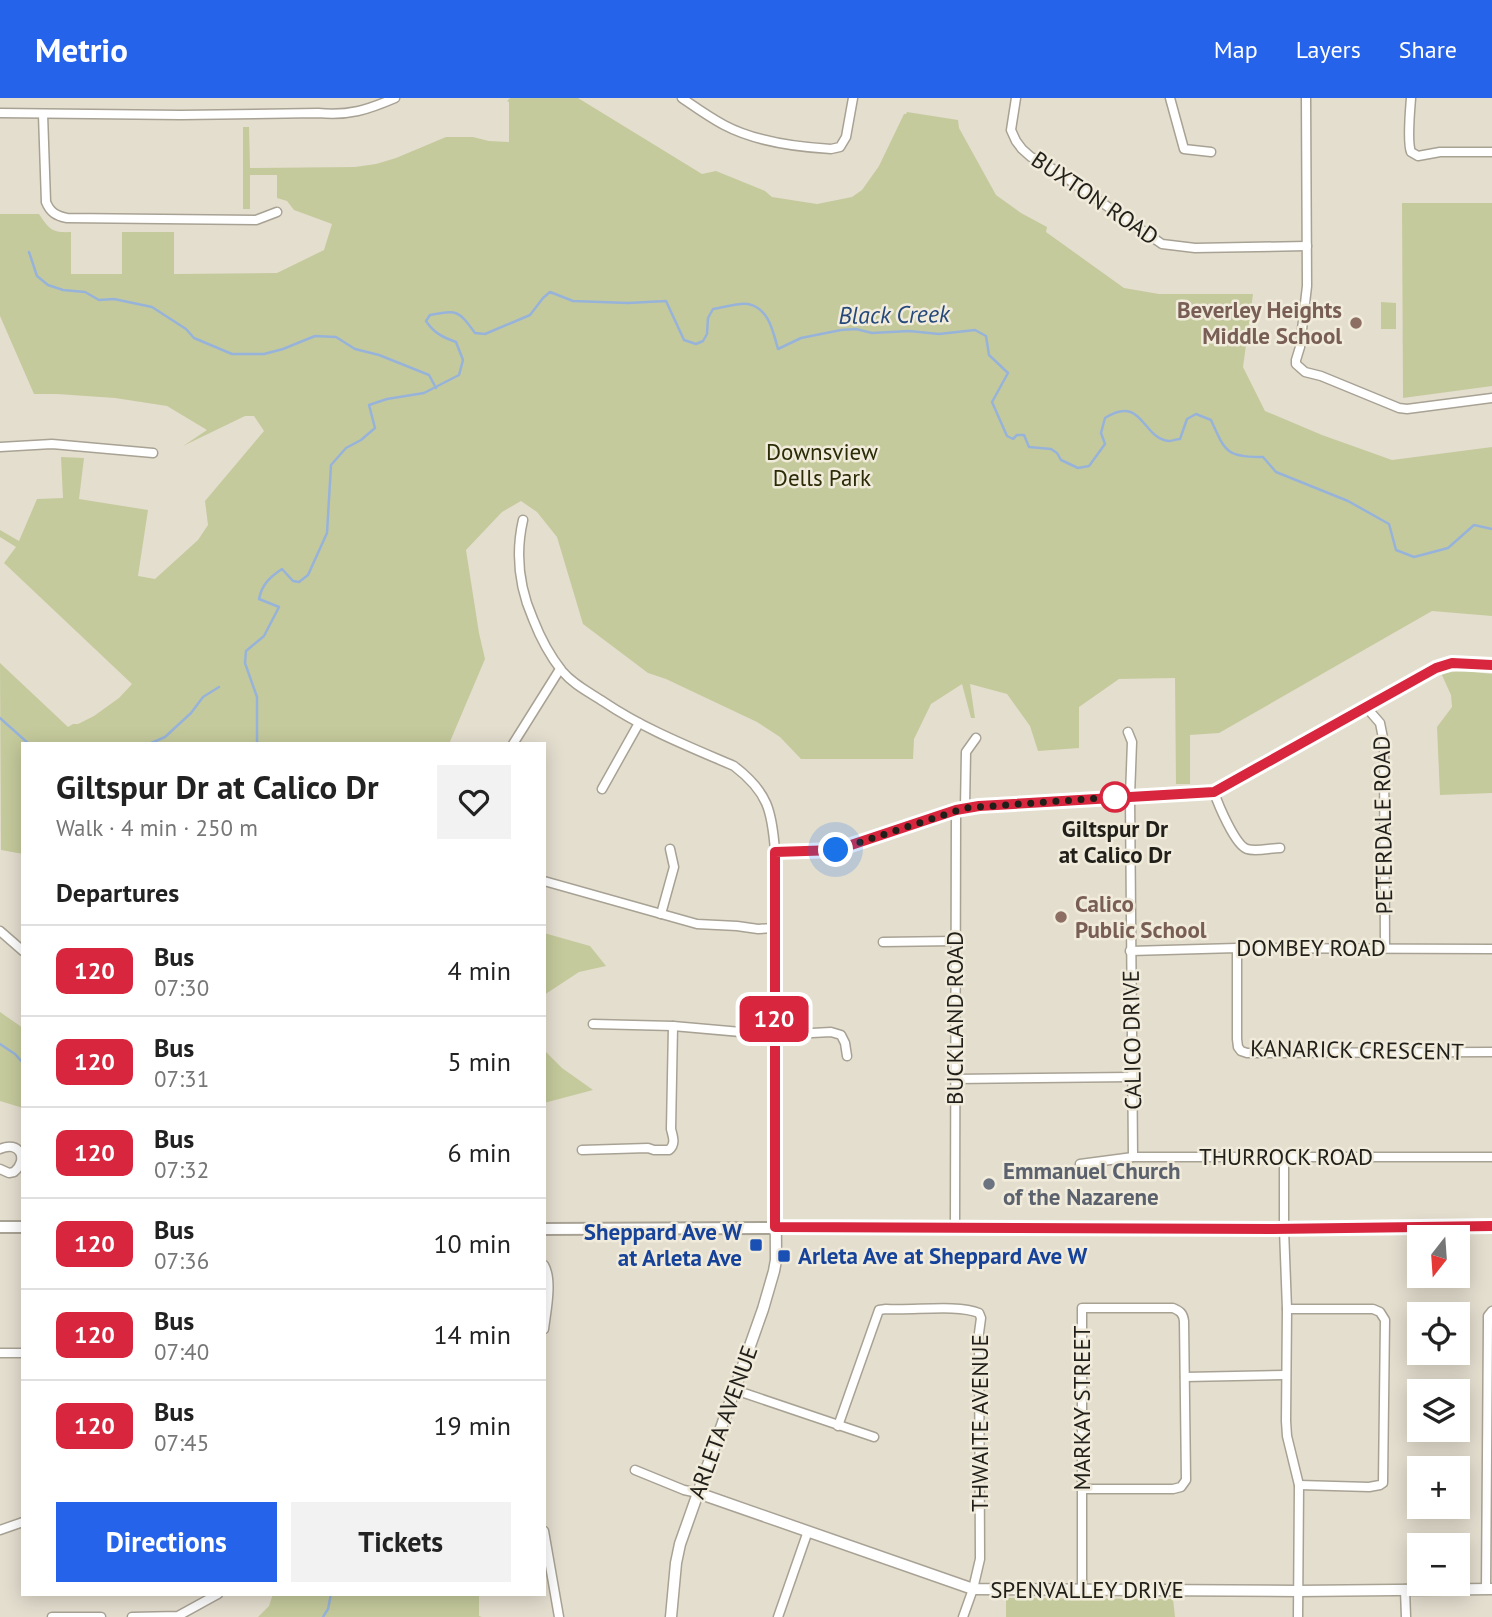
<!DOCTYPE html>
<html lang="en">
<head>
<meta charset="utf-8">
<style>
	body { margin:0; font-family:"PT Sans",sans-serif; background:#f2f2f2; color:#222; height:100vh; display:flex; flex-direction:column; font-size:26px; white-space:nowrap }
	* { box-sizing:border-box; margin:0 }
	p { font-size:23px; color:#767676 }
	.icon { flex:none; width:38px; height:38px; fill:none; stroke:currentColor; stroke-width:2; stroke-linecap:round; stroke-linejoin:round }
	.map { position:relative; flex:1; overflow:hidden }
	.panel { position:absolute; left:21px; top:644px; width:525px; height:854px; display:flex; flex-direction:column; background:#fff; border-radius:0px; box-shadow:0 4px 18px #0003 }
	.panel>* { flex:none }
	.badge { padding:0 14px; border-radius:10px; font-size:24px; line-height:46px }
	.needle { width:46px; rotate:197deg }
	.tools { position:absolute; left:1407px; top:1127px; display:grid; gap:14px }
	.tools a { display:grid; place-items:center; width:63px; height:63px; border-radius:0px; background:#fff; box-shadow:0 4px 18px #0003; font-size:35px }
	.you { position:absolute; width:35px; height:35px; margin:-18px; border:5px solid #fff; border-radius:50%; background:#1a73e8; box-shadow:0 0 0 10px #1a73e833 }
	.map>.badge { position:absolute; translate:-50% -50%; box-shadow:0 0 0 4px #fff }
	h2 { padding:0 35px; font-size:26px; line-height:63px }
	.round { display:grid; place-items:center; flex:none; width:74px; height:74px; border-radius:0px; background:#f2f2f2 }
	.headline { display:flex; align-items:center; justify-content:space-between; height:119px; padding:0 35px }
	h1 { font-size:33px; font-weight:700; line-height:52px }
	.action { display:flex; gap:14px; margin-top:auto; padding:14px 35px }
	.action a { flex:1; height:80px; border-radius:0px; background:#2563eb; color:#fff; font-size:28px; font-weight:700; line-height:80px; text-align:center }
	.action a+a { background:#f2f2f2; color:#222 }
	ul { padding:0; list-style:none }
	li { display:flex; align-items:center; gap:21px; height:91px; padding:0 35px; border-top:2px solid #e0e0e0 }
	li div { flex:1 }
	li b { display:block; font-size:26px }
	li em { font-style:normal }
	li .badge { min-width:77px; font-weight:700; text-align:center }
	header { display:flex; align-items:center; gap:42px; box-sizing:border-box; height:98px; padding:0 35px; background:#2563eb; color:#fff }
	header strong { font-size:33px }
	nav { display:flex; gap:38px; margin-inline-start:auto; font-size:24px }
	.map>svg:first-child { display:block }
	.green { fill:#c5ca9c }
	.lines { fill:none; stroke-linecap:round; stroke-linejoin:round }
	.stream { stroke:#97b3da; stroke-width:2.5 }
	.minor-casing { stroke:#a8a294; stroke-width:11 }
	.tertiary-casing { stroke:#a8a294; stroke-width:13 }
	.secondary-casing { stroke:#a8a294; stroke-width:14 }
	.minor { stroke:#fff; stroke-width:8 }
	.tertiary { stroke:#fff; stroke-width:10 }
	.secondary { stroke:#fff; stroke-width:10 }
	.line-casing { stroke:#fff; stroke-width:16 }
	.line { stroke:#d7263d; stroke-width:10 }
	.walk { stroke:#211f19; stroke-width:7; stroke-dasharray:0 12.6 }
	.education-dot { fill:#8d6e63; stroke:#f1ebdc; stroke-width:2.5 }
	.stop-dot { fill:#fff; stroke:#d7263d; stroke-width:3.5 }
	.worship-dot { fill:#6b7280; stroke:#f1ebdc; stroke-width:2.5 }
	.transit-dot { fill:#1a4fb4; stroke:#f1ebdc; stroke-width:2.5 }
	.labels { text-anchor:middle; stroke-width:5; stroke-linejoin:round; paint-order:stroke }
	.street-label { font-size:23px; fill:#211f19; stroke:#f1ebdc }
	.education-label { font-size:23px; font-weight:bold; fill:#785e54; stroke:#f1ebdc; text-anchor:end }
	.park-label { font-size:23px; fill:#2a2c06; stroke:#f1ebdc }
	.stop-label { font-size:23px; font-weight:bold; fill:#211f19; stroke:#f1ebdc }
	.worship-label { font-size:23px; font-weight:bold; fill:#5b616d; stroke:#f1ebdc; text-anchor:start }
	.transit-label { font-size:23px; font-weight:bold; fill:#164399; stroke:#f1ebdc; text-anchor:end }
	.water-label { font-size:24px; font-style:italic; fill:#24487a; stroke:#f1ebdc }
</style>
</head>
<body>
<header>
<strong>Metrio</strong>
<nav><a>Map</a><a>Layers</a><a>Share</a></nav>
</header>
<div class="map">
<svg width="1492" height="1519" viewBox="0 0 1492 1519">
	<rect width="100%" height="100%" fill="#e4decf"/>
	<g class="green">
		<path d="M510 0H578L702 76 716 73 765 93 772 99 817 106 852 99 862 92 879 68 904 16H906L907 14 958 22 959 30 996 97 1021 115 1047 129 1046 134 1124 190 1159 196H1253L1243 269 1265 313 1322 337 1392 362 1492 349V518L1432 513 1219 635 1190 637V686H1176L1175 580 1119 581 1079 609V650L1038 653 1030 628 1007 596 970 586 975 620H971L962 586 931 606 914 641 913 661H801L780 639 757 624 666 581 648 575 583 526 557 439 537 414 521 403 502 414 466 452 479 535 485 561 449 646H23V756L1 752 0 565 68 629 73 626H78L94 618 119 600 132 586 4 465 16 449 0 439V432L19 443 37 401 63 400 61 359 84 360 79 401 148 412 138 478 155 481 198 442 208 427 205 403 264 333 254 318H245L183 348 207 332 167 308 115 300 57 296H34L0 218V116H39C49 131 52 135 71 134V176H122V134H174V176L277 175 324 152 332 126 294 112 287 103 277 100V77H250V111H243V29H249L250 70 355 69 376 66 396 60 446 39H473L489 43 509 44V4L507 3Z"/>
		<path d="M1402 105H1492V288L1403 300Z"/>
		<path d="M1381 204 1396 205V231H1381Z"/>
		<path d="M1466 573 1492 576V695L1440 697 1437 629 1452 609 1451 597 1441 575Z"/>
		<path d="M544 835 590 848 606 868 579 874 544 897Z"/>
		<path d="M0 914 23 930V1010L0 1003Z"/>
		<path d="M544 952 562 970 593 992 544 1005Z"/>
		<path d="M273 1496H479V1518L482 1519H258L269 1508Z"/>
		<path d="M1006 1500 1173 1501 1175 1519H1006Z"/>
	</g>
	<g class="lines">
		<g class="stream">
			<path d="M29 154 37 178 48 187 63 192 85 194 99 202 114 201 152 209 186 231 194 240 232 256H264L283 251 315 238 336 239 355 251 379 257 429 277 436 290"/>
			<path d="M0 620 29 646"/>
			<path d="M149 646 165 639 191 615 203 599 219 589"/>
			<path d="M257 646V599L245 565 246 553 264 538 279 509 259 501C262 486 270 479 282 471L293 483 299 484 308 477 327 435 331 367 346 350 361 342 375 330 369 307 387 301 424 295 459 277 463 262 456 244C442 239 434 235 426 223L430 217C458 212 458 212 475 235L485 236 530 217 543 200 550 194 573 203 628 205 666 203 684 242 696 246 703 243 707 236 708 220 713 211C722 210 740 204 748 206 769 210 773 234 778 251L801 240 841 232 856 231 872 235 909 233 939 236 975 232 986 238 989 257 1008 275 992 304 1007 338 1013 341 1017 337H1024L1029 349 1051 351 1057 355 1061 362 1078 370 1089 368 1105 346 1101 335 1105 320C1143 296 1142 341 1169 343 1172 343 1176 341 1180 341L1187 321 1196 316 1211 322C1225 353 1226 360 1263 359L1276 374 1348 403 1389 426 1396 452 1414 459 1448 450 1474 427 1492 431"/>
			<path d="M0 946 15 956 23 965"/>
			<path d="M323 1519 328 1511 331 1496"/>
		</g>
		<defs>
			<g id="minor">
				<path d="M682 0C695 9 709 19 724 27 756 44 795 49 831 51L840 49 846 39 853 0"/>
				<path d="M1016 0 1011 32 1016 43 1022 51 1031 59 1041 63 1069 82 1162 146 1195 150 1307 148"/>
				<path d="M1170 0 1184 51 1211 54"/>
				<path d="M1306 0 1307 188 1300 249 1296 262V266L1305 274 1321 278 1399 310 1407 311 1492 300"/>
				<path d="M1411 0C1410 13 1407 44 1411 54L1418 58 1440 54H1492"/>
				<path d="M0 15 181 17 318 15C349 18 367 12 395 0"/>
				<path d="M43 16 46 104C50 114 56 118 67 120L256 122 277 114"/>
				<path d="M0 349 52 346 153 355"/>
				<path d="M523 422C515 457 519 489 533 521 540 539 550 558 562 573 574 587 589 594 604 604 644 631 690 649 734 668 768 694 772 713 775 753"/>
				<path d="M1366 609 1380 625 1384 645 1385 850"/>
				<path d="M1128 634 1132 644 1130 698 1133 1059"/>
				<path d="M513 646 560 571"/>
				<path d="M602 691 639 625"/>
				<path d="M1214 694C1218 706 1235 747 1247 751 1256 754 1270 750 1280 750"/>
				<path d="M965 710 966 654 976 640"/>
				<path d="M544 783 697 826 737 828 758 831 774 830"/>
				<path d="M661 816 674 769 670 751"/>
				<path d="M0 833 23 853"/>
				<path d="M883 844 954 843"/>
				<path d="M1237 850V941L1238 949 1241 953 1247 955 1492 954"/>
				<path d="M1130 853 1237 850 1492 851"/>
				<path d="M593 926 673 928 774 937 831 934 841 937 845 945 847 958"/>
				<path d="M955 981 1132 979"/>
				<path d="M582 1052 648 1050 654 1052H669C676 1046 673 1039 671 1031L673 928"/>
				<path d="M1284 1059V1131L1287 1211 1286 1323 1287 1338 1299 1387 1298 1519"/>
				<path d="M1080 1066 1133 1059H1492"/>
				<path d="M0 1071 9 1075 14 1074C29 1061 19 1042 0 1051"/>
				<path d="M955 1129 956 712"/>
				<path d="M544 1167C553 1182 546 1214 544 1231"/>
				<path d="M1287 1211H1373L1380 1214 1385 1222 1383 1385 1380 1387 1369 1389 1299 1387"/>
				<path d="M0 1255H23"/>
				<path d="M1185 1279 1285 1277"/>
				<path d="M735 1292 874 1339"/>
				<path d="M838 1328 879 1212 886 1211C912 1213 957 1206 979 1215L981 1220 979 1235 980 1461 973 1491 963 1519"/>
				<path d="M635 1372 684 1392 698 1395"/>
				<path d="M0 1432 23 1424"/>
				<path d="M544 1433 559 1519"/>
				<path d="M1405 1491 1406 1519"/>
				<path d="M1486 1491 1488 1223V1218L1492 1213"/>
				<path d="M1082 1492V1210H1173C1180 1213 1183 1215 1184 1223L1186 1382 1181 1389 1173 1391H1083"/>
				<path d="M52 1519H101"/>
				<path d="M132 1519 178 1518 218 1496"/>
				<path d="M778 1519 808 1433"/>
			</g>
			<g id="tertiary">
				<path d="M698 1395 973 1491 1298 1493 1492 1491"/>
				<path d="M671 1519 676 1465 680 1446 763 1211 774 1173 776 1162 774 830 775 753 836 752 956 712 980 707 1214 694 1436 570 1452 565 1492 567"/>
			</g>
			<g id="secondary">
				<path d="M0 1129H23"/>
				<path d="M544 1131 992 1129 1273 1131 1492 1128"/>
			</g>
		</defs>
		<use href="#minor" class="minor-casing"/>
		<use href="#tertiary" class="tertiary-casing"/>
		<use href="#secondary" class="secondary-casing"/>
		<use href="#minor" class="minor"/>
		<use href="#tertiary" class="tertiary"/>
		<use href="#secondary" class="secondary"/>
	</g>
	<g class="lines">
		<defs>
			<path id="line" d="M1492 567 1452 565 1436 570 1214 694 979 708 956 712 836 752 775 754V1129L1273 1131 1492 1128"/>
		</defs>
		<use href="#line" class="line-casing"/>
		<use href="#line" class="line"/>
		<path class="walk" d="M836 752 965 710 1115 699"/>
	</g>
	<g class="education-dot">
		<circle cx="1356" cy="225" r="7"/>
		<circle cx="1061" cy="819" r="7"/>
	</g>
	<circle class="stop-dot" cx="1115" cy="699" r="14"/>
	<circle class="worship-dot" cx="989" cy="1086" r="7"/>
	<g class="transit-dot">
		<rect x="749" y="1140" width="14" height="14" rx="3.5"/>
		<rect x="777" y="1151" width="14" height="14" rx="3.5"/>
	</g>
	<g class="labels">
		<g class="street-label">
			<text transform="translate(1095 100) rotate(34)" y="8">BUXTON ROAD</text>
			<text transform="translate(1383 727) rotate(-91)" y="8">PETERDALE ROAD</text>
			<text x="1311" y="858">DOMBEY ROAD</text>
			<text transform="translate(955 920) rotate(-90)" y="8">BUCKLAND ROAD</text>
			<text transform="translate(1132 942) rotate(-91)" y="8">CALICO DRIVE</text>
			<text transform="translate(1357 952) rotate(1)" y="8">KANARICK CRESCENT</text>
			<text x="1286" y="1067">THURROCK ROAD</text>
			<text transform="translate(1082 1310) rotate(-90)" y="8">MARKAY STREET</text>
			<text transform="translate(723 1324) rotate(-70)" y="8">ARLETA AVENUE</text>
			<text transform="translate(980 1325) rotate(-90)" y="8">THWAITE AVENUE</text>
			<text x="1087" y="1500">SPENVALLEY DRIVE</text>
		</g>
		<g class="education-label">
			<text x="1342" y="220">Beverley Heights<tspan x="1342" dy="26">Middle School</tspan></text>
			<text x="1075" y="814" text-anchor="start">Calico<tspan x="1075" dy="26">Public School</tspan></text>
		</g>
		<g class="park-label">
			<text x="822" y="362">Downsview<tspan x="822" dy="26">Dells Park</tspan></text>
		</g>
		<g class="stop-label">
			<text x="1115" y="739">Giltspur Dr<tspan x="1115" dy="26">at Calico Dr</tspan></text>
		</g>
		<g class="worship-label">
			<text x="1003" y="1081">Emmanuel Church<tspan x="1003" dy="26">of the Nazarene</tspan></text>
		</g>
		<g class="transit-label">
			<text x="742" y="1142">Sheppard Ave W<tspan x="742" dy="26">at Arleta Ave</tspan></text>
			<text x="798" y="1166" text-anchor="start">Arleta Ave at Sheppard Ave W</text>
		</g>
		<g class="water-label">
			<text transform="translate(894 217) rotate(-1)" y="8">Black Creek</text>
		</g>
	</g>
</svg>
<div class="tools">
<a><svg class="needle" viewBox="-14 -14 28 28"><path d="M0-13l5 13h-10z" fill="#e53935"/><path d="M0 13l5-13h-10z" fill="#767676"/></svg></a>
<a><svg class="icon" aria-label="locate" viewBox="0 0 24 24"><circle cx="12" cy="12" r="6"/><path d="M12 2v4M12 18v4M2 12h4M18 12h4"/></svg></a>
<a><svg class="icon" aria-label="layers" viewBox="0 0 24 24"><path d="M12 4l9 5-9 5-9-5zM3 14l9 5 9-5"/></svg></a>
<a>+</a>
<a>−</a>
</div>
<div class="you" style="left:836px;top:752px"></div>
<b class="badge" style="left:774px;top:921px;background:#d7263d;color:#fff">120</b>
<section class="panel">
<div class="headline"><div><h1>Giltspur Dr at Calico Dr</h1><p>Walk · 4 min · 250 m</p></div><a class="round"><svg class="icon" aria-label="heart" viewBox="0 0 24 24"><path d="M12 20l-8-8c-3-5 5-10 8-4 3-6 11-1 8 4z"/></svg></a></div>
<h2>Departures</h2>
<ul>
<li><span class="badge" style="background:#d7263d;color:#fff">120</span><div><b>Bus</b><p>07:30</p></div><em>4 min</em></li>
<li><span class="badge" style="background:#d7263d;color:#fff">120</span><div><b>Bus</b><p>07:31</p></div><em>5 min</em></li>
<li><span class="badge" style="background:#d7263d;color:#fff">120</span><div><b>Bus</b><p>07:32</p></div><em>6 min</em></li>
<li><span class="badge" style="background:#d7263d;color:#fff">120</span><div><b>Bus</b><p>07:36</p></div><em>10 min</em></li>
<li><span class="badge" style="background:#d7263d;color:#fff">120</span><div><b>Bus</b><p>07:40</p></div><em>14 min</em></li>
<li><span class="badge" style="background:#d7263d;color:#fff">120</span><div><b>Bus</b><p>07:45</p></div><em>19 min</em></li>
</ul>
<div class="action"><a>Directions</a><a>Tickets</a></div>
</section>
</div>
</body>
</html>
